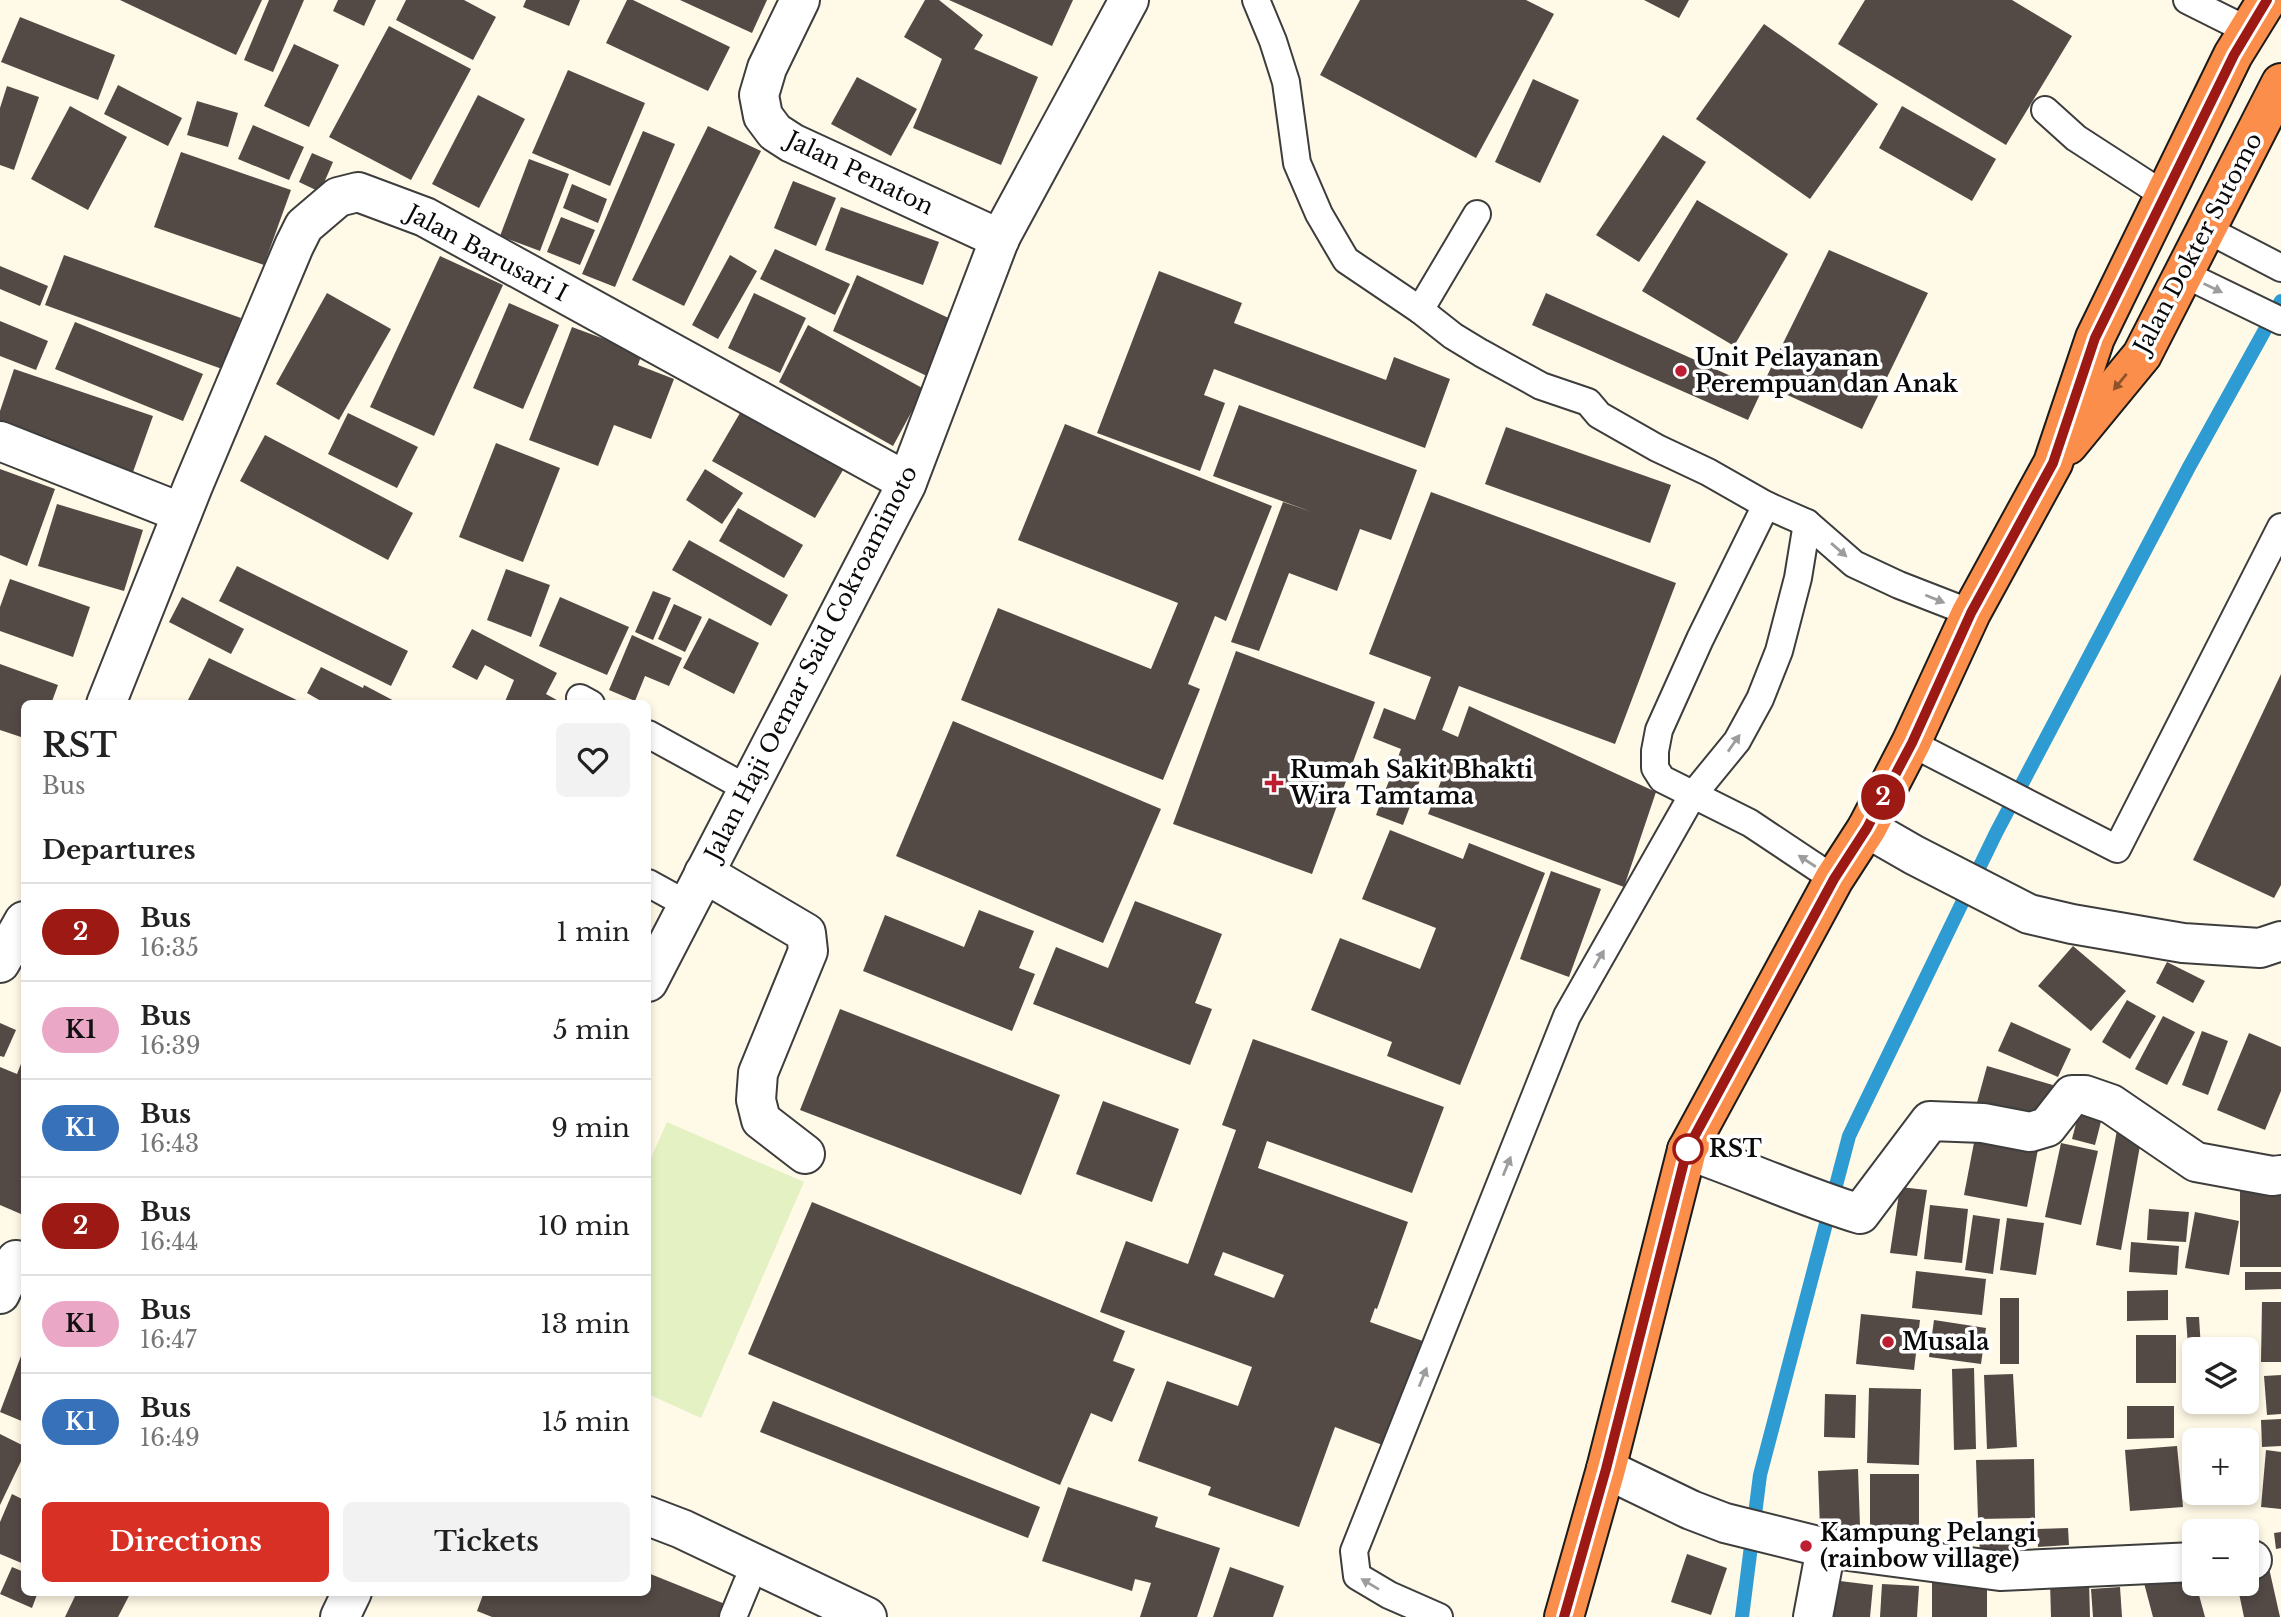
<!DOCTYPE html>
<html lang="en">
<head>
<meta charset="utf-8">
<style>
	body { margin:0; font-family:"Libre Baskerville",serif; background:#f2f2f2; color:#222; height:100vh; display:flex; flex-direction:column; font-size:26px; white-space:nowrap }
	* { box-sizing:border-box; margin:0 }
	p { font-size:23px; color:#767676 }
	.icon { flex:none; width:38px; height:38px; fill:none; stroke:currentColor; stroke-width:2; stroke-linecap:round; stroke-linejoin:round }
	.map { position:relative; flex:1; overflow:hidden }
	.drawer { position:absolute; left:21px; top:700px; width:630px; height:896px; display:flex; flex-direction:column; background:#fff; border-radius:10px; box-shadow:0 4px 10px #0003 }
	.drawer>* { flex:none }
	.badge { padding:0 14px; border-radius:23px; font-size:24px; line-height:46px }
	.fabs { position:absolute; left:2182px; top:1337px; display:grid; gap:14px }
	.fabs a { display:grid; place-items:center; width:77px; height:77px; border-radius:10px; background:#fff; box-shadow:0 4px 10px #0003; font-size:35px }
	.map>.badge { position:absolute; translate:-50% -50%; box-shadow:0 0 0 4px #fff }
	h2 { padding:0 21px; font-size:26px; line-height:63px }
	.round { display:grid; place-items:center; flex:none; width:74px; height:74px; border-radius:10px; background:#f2f2f2 }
	.headline { display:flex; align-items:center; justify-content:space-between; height:119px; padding:0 21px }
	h1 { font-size:33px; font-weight:600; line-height:52px }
	.action { display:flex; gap:14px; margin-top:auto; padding:14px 21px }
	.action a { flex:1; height:80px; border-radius:10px; background:#d93025; color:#fff; font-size:28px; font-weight:600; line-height:80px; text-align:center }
	.action a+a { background:#f2f2f2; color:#222 }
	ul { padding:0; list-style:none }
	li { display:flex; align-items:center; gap:21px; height:98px; padding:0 21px; border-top:2px solid #e0e0e0 }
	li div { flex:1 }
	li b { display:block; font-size:26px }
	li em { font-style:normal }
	li .badge { min-width:77px; font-weight:700; text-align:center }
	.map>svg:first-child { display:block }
	.pitch { fill:#e4f1c3 }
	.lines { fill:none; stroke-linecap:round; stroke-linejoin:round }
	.stream { stroke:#2e9cd2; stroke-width:14 }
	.building { fill:#534a46; fill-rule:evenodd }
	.lane-casing { stroke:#3d3d3d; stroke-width:30 }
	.street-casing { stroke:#3d3d3d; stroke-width:42 }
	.highway-casing { stroke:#1b1b1b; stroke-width:42 }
	.lane { stroke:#fff; stroke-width:26 }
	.street { stroke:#fff; stroke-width:38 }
	.highway { stroke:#fa8e4a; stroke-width:38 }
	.oneway { fill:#9d9d9d }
	.oneway2 { fill:#8e532d }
	.line-casing { stroke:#fff; stroke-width:16 }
	.line { stroke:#9c1a13; stroke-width:10 }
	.poi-dot { fill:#be1e31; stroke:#fff; stroke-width:2.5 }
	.stop-dot { fill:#fff; stroke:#9c1a13; stroke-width:3.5 }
	.labels { text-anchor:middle; stroke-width:7; stroke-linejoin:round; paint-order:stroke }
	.street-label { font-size:23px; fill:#0a0a0a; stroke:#fff }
	.poi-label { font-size:23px; font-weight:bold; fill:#0a0a0a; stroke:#fff; text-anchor:start }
	.stop-label { font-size:23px; font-weight:bold; fill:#0a0a0a; stroke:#fff; text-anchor:start }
</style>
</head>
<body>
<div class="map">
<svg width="2281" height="1617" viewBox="0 0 2281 1617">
	<rect width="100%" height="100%" fill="#fff9e7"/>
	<path class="pitch" d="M667 1122 804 1182 701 1418 648 1394V1165Z"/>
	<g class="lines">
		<path class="stream" d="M1742 1617 1760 1475 1849 1136 1996 833 2189 467 2281 301"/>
	</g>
	<g class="building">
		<path d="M120 0H262L236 55Z"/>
		<path d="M269 0H304L273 72 244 60Z"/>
		<path d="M338 0H376L364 26 333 11Z"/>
		<path d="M406 0H464L496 17 473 60 396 20Z"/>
		<path d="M526 0H580L569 26 523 7Z"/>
		<path d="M627 0H633L730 47 708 91 606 43Z"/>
		<path d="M680 0H767L752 33Z"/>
		<path d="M925 0H939L983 35 974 49 1038 77 1001 165 913 128 942 59 904 37Z"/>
		<path d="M949 0H1073L1052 46Z"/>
		<path d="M1360 0H1526L1554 14 1476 158 1320 75Z"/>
		<path d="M1644 0H1689L1679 18Z"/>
		<path d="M1865 0H2012L2072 36 2006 145 1838 44Z"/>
		<path d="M20 17 115 55 98 100 1 62Z"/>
		<path d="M1764 24 1878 104 1810 199 1696 119Z"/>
		<path d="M389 26 471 69 411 180 329 137Z"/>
		<path d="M294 44 339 65 309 127 264 106Z"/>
		<path d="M568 70 645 103 610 186 532 153Z"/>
		<path d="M857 77 917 109 891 156 831 124Z"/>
		<path d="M1533 79 1579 100 1540 183 1495 162Z"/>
		<path d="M118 85 182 118 168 146 104 114Z"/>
		<path d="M7 86 39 97 14 170 0 165V108Z"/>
		<path d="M478 95 525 119 479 208 432 184Z"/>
		<path d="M197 101 238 113 228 147 187 135Z"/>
		<path d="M70 106 127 137 88 210 31 179Z"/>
		<path d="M1902 106 1996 159 1972 201 1879 148Z"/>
		<path d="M253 125 304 147 289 180 238 159Z"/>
		<path d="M708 126 761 151 684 306 632 280Z"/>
		<path d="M643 131 675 144 615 287 582 274Z"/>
		<path d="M1663 135 1706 162 1639 262 1596 235Z"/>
		<path d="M181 152 291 190 264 265 154 227Z"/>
		<path d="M312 153 333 162 320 192 299 182Z"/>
		<path d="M529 159 569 174 540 251 500 236Z"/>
		<path d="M793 181 836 198 816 246 774 228Z"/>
		<path d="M572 184 607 199 598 223 563 208Z"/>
		<path d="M1697 200 1788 254 1734 346 1642 291Z"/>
		<path d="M841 207 939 242 923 285 825 250Z"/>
		<path d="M561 217 595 230 580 265 547 252Z"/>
		<path d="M775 249 850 284 835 315 760 279Z"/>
		<path d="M1829 250 1928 293 1862 429 1763 384Z"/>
		<path d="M64 255 241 318 222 369 45 305Z"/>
		<path d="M730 255 757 271 718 339 692 325Z"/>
		<path d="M440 256 503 285 434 436 370 407Z"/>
		<path d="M0 266 48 286 40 306 0 289Z"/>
		<path d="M1159 271 1242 303 1234 323 1386 380 1394 357 1450 379 1425 448 1214 369 1204 395 1225 403 1200 471 1097 433Z"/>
		<path d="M857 275 955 321 929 377 833 331Z"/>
		<path d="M327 293 391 329 339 420 276 384Z"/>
		<path d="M754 293 806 318 780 373 728 348Z"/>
		<path d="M1546 293 1762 390 1748 420 1532 325Z"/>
		<path d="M509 303 559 325 523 409 473 388Z"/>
		<path d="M0 321 48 341 36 370 0 356Z"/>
		<path d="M75 322 203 374 183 421 55 369Z"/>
		<path d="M808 325 924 389 893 446 779 382Z"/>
		<path d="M572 327 642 353 638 365 674 379 651 439 614 425 598 466 529 440Z"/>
		<path d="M14 369 153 416 133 472 0 427V411Z"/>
		<path d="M747 401 850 458 815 518 712 461Z"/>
		<path d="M1239 405 1417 470 1391 540 1360 529 1337 591 1289 573 1259 651 1231 642 1283 502 1312 512 1213 476Z"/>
		<path d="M348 413 418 447 397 488 328 454Z"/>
		<path d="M1065 424 1272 506 1226 621 1215 616 1188 684 1200 689 1163 780 961 700 998 608 1151 669 1178 603 1018 540Z"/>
		<path d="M1506 427 1671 485 1650 543 1485 484Z"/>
		<path d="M265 435 413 513 388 560 240 481Z"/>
		<path d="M496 443 560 468 523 562 459 537Z"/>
		<path d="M0 469 55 489 27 566 0 555Z"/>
		<path d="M705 469 743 493 722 524 686 500Z"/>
		<path d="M1431 492 1676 583 1615 744 1459 686 1442 730 1458 737 1469 706 1656 792 1624 887 1428 814 1447 766 1428 759 1403 825 1376 815 1401 749 1373 738 1384 708 1415 720 1431 677 1369 654Z"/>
		<path d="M57 504 143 530 124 591 38 566Z"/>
		<path d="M738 508 803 545 784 578 719 541Z"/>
		<path d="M689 540 788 595 771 626 672 570Z"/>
		<path d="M237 566 408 651 391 686 219 601Z"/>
		<path d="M506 569 550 585 531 637 487 620Z"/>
		<path d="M10 579 90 607 73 657 0 631V607Z"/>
		<path d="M653 591 671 598 653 640 635 632Z"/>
		<path d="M182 597 244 629 231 654 169 622Z"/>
		<path d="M560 597 629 627 607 675 539 646Z"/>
		<path d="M674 604 702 617 685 652 658 639Z"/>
		<path d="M709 618 759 643 734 694 683 668Z"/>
		<path d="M472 629 557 673 546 694 564 704H504L514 680 485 665 477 680 452 667Z"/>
		<path d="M632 635 682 658 669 686 645 676 635 701 609 690Z"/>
		<path d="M1236 651 1375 702 1312 874 1173 824Z"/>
		<path d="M209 658 305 704H186Z"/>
		<path d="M0 664 58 685 51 704H24V738L0 730Z"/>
		<path d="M321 667 363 688 364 685 400 704H326L307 693Z"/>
		<path d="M2281 674V885L2274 898 2193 860Z"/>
		<path d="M953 721 1161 809 1103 943 896 856Z"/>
		<path d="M1390 830 1463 859 1469 843 1545 873 1460 1085 1387 1056 1392 1042 1311 1010 1340 938 1420 969 1436 928 1362 899Z"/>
		<path d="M1551 871 1601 889 1569 977 1520 959Z"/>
		<path d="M1135 901 1222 934 1195 1003 1212 1009 1190 1065 1033 1004 1056 947 1108 968Z"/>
		<path d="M979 910 1034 931 1019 968 1035 974 1012 1031 863 971 885 915 964 947Z"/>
		<path d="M2073 946 2126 991 2091 1031 2038 986Z"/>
		<path d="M2167 962 2205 981 2193 1003 2156 983Z"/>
		<path d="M2127 1000 2156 1016 2130 1059 2102 1042Z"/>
		<path d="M840 1009 1060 1095 1021 1195 800 1110Z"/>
		<path d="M2163 1016 2195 1032 2167 1085 2135 1069Z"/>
		<path d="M2011 1022 2071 1049 2058 1077 1998 1051Z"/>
		<path d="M0 1023 16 1030 4 1057 0 1056Z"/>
		<path d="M2202 1031 2228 1041 2208 1095 2182 1085Z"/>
		<path d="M2249 1033 2281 1047V1091L2265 1130 2217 1110Z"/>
		<path d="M1253 1039 1444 1107 1412 1193 1267 1141 1258 1168 1408 1222 1377 1309 1375 1308 1370 1322 1431 1344 1393 1449 1335 1427 1299 1527 1208 1495 1211 1487 1138 1461 1167 1381 1238 1406 1252 1367 1100 1312 1126 1241 1188 1264 1236 1130 1222 1125ZM1223 1252 1284 1275 1274 1298 1214 1275Z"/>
		<path d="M24 1056V1206L21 1214 0 1205V1067L17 1074Z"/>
		<path d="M1987 1066 2053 1085 2041 1128 1975 1110Z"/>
		<path d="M2082 1100 2105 1106 2095 1145 2072 1139Z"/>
		<path d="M1103 1101 1179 1129 1152 1202 1076 1174Z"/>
		<path d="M1977 1127 2040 1139 2027 1207 1964 1195Z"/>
		<path d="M2117 1130 2142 1135 2121 1250 2096 1245Z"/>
		<path d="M2061 1143 2098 1151 2081 1225 2045 1217Z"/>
		<path d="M1900 1187 1927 1190 1917 1256 1890 1253Z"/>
		<rect x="2240" y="1187" width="41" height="80"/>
		<path d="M812 1202 1125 1331 1113 1361 1135 1369 1112 1422 1091 1413 1060 1485 748 1354Z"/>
		<path d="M1930 1205 1968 1209 1962 1263 1924 1259Z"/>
		<path d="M2149 1209 2189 1212 2186 1242 2147 1240Z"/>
		<path d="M2195 1212 2239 1221 2229 1275 2185 1268Z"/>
		<path d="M1973 1215 2000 1219 1993 1274 1965 1270Z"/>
		<path d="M2007 1218 2044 1223 2036 1275 2000 1270Z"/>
		<path d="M2131 1242 2179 1246 2177 1275 2129 1272Z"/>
		<path d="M1916 1271 1986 1279 1982 1315 1912 1308Z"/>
		<path d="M2245 1272H2281V1289L2245 1290Z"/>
		<path d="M2168 1290V1320L2127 1321V1291Z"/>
		<rect x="2000" y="1298" width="19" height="66"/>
		<path d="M2262 1302H2281V1362H2261Z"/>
		<path d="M1861 1314 1920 1320 1914 1370 1856 1364Z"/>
		<path d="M2186 1317H2199L2201 1349H2194V1392H2191Z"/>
		<path d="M1934 1320 1986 1328 1981 1364 1929 1357Z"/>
		<rect x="2136" y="1335" width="40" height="48"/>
		<path d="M24 1348V1422L0 1412Z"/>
		<path d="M1974 1368 1976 1449 1954 1450 1952 1369Z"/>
		<path d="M2013 1374 2017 1447 1987 1449 1984 1375Z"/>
		<path d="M2281 1375V1414L2267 1415 2264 1376Z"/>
		<path d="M1869 1388 1921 1389 1919 1465 1867 1463Z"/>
		<path d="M1825 1394 1856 1395 1855 1438 1824 1437Z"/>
		<path d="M773 1401 1040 1507 1028 1538 760 1432Z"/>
		<path d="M2127 1406H2174V1438L2127 1439Z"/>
		<path d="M2281 1419V1446L2262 1447 2261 1420Z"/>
		<path d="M0 1434 24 1446V1455L0 1505Z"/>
		<path d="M2177 1446 2183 1507 2130 1511 2125 1450Z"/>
		<path d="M2266 1450 2281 1452V1509L2261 1507Z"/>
		<path d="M2034 1459 2035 1518 1978 1519 1976 1460Z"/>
		<path d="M1858 1469 1860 1526 1820 1529 1818 1471Z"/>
		<rect x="1870" y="1474" width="49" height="67"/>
		<path d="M1068 1487 1158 1517 1155 1527 1220 1548 1197 1617H1140L1151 1583 1135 1579 1132 1591 1042 1561Z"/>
		<path d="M12 1494 24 1500V1564L0 1554V1522Z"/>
		<path d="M2068 1528 2069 1545 2038 1547 2037 1529Z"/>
		<path d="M2022 1529 2024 1550 1981 1556 1978 1535Z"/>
		<path d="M2281 1532V1548L2276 1549 2274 1533Z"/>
		<path d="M1687 1554 1727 1568 1711 1615 1671 1602Z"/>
		<path d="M12 1567 24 1572V1592H38L32 1608 0 1594Z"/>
		<path d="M1230 1567 1284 1586 1273 1617H1213Z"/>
		<path d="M2269 1568 2280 1617H2244L2237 1584H2247V1573Z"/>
		<path d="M648 1573 730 1606 725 1617H492L477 1611 484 1592H648Z"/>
		<path d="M2194 1577V1584H2196L2205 1617H2153L2144 1583Z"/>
		<path d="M1823 1579 1873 1585 1870 1617H1818Z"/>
		<path d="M1932 1579 1987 1580V1617H1932Z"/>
		<path d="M2089 1580 2090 1617H2051L2050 1581Z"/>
		<path d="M1882 1584 1919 1586 1917 1617H1880Z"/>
		<path d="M2120 1587 2122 1617H2093L2091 1589Z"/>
		<path d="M77 1592H131L118 1617H65Z"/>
	</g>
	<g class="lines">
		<defs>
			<g id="lane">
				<path d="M1256 0 1273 41 1286 82 1297 163 1319 214 1346 260 1420 310 1477 214"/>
				<path d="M2187 0 2249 31"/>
				<path d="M2045 110 2076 138 2164 195"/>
				<path d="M2208 230 2281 268"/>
				<path d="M2184 274 2281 321"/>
				<path d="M1420 310 1453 336 1481 353 1541 386 1588 402 1599 415 1657 448 1708 472 1766 505 1807 523 1854 564 1899 585 1971 613"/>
				<path d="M1766 505 1700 639 1659 730 1655 751V768L1662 779 1750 823 1834 879"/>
				<path d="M580 698 591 704"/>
				<path d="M648 734 748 789"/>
				<path d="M1911 743 2117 849 2281 527"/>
				<path d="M648 883 688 905"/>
				<path d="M733 1617 747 1583"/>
				<path d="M1439 1617 1389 1595 1357 1576 1354 1551 1567 1016 1692 796 1737 741 1760 699 1779 651 1798 578 1807 523"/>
			</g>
			<g id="street">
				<path d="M800 0 767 68 759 95 763 116 775 132 792 143 1000 239"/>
				<path d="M0 441 182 513"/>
				<path d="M106 704 193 486 294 246 304 226 338 197 358 192 425 217 907 482"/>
				<path d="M1867 828 1914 855 2029 914 2072 924 2183 943 2260 948 2281 941"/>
				<path d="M704 873 806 933 808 951 758 1073 756 1100 761 1120 805 1154"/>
				<path d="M0 963 24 921"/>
				<path d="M648 982 906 485 1000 238 1129 0"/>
				<path d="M1687 1150C1745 1170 1801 1196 1860 1214L1930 1121 1983 1123 2030 1132 2047 1127 2072 1095H2085L2111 1104 2196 1162 2272 1176 2281 1175"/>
				<path d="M0 1294 16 1260"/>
				<path d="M1606 1469 1691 1510 1725 1523 1826 1548 2000 1571 2194 1562"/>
				<path d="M648 1516 682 1529 867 1617"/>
				<path d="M2247 1560H2252"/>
				<path d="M340 1617 352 1592"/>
				<path d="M1813 1617 1826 1548"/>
			</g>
			<g id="highway">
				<path d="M2068 445 2142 355 2281 83"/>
				<path d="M1564 1617 1606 1469 1687 1150 1834 879 1867 828 1911 743 1971 613 2053 463 2095 338 2233 55 2267 0"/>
			</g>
		</defs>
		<use href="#lane" class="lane-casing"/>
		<use href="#street" class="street-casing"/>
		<use href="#highway" class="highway-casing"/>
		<use href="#lane" class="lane"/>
		<use href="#street" class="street"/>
		<use href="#highway" class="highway"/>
	</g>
	<defs><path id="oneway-solid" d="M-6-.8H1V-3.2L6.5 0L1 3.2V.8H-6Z" transform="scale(1.75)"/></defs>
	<g class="oneway">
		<use href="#oneway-solid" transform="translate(2213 288) rotate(26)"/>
		<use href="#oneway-solid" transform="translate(1839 550) rotate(41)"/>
		<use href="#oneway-solid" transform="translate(1935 599) rotate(22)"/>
		<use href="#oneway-solid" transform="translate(1734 743) rotate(-55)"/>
		<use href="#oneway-solid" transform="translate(1807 861) rotate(-147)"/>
		<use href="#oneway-solid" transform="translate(1599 959) rotate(-60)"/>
		<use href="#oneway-solid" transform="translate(1507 1166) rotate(-68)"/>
		<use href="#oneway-solid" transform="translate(1423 1377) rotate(-68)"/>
		<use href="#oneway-solid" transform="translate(1370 1584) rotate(-149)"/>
	</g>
	<use class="oneway2" href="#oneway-solid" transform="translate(2120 382) rotate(129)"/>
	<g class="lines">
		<defs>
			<path id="line" d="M1564 1617 1606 1469 1687 1150 1834 879 1867 828 1912 743 1971 613 2053 463 2095 338 2234 55 2267 0"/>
		</defs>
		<use href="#line" class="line-casing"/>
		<use href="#line" class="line"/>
	</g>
	<g class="poi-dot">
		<circle cx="1681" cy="371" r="7"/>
		<path d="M1270.5 772.5h7v7h7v7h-7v7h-7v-7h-7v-7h7z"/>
		<circle cx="1888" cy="1342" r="7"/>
		<circle cx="1806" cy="1546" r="7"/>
	</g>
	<circle class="stop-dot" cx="1688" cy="1149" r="14"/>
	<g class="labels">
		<g class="street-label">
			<text transform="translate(860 173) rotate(26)" y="8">Jalan Penaton</text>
			<text transform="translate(2198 243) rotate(-62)" y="8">Jalan Dokter Sutomo</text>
			<text transform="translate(487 253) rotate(28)" y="8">Jalan Barusari I</text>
			<text transform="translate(811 663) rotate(-63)" y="8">Jalan Haji Oemar Said Cokroaminoto</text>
		</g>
		<g class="poi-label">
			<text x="1695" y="366">Unit Pelayanan<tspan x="1695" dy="26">Perempuan dan Anak</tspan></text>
			<text x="1290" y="778">Rumah Sakit Bhakti<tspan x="1290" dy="26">Wira Tamtama</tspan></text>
			<text x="1902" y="1350">Musala</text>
			<text x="1820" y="1541">Kampung Pelangi<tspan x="1820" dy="26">(rainbow village)</tspan></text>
		</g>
		<g class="stop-label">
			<text x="1709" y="1157">RST</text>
		</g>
	</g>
</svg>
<div class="fabs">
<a><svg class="icon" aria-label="layers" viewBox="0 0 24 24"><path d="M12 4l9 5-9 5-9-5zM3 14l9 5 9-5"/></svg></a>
<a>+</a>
<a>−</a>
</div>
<b class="badge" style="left:1883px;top:797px;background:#9c1a13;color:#fff">2</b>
<section class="drawer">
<div class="headline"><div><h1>RST</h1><p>Bus</p></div><a class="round"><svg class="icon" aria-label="heart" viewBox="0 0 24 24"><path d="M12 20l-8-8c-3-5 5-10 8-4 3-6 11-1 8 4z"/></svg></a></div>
<h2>Departures</h2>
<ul>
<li><span class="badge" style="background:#9c1a13;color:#fff">2</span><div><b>Bus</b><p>16:35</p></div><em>1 min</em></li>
<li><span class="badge" style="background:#eba7c6;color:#111">K1</span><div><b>Bus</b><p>16:39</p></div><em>5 min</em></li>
<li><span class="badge" style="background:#3671b9;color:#fff">K1</span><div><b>Bus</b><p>16:43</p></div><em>9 min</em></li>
<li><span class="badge" style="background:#9c1a13;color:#fff">2</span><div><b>Bus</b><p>16:44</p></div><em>10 min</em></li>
<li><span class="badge" style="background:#eba7c6;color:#111">K1</span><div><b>Bus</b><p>16:47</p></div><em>13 min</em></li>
<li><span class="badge" style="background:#3671b9;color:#fff">K1</span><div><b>Bus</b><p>16:49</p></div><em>15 min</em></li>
</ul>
<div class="action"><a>Directions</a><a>Tickets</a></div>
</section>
</div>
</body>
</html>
